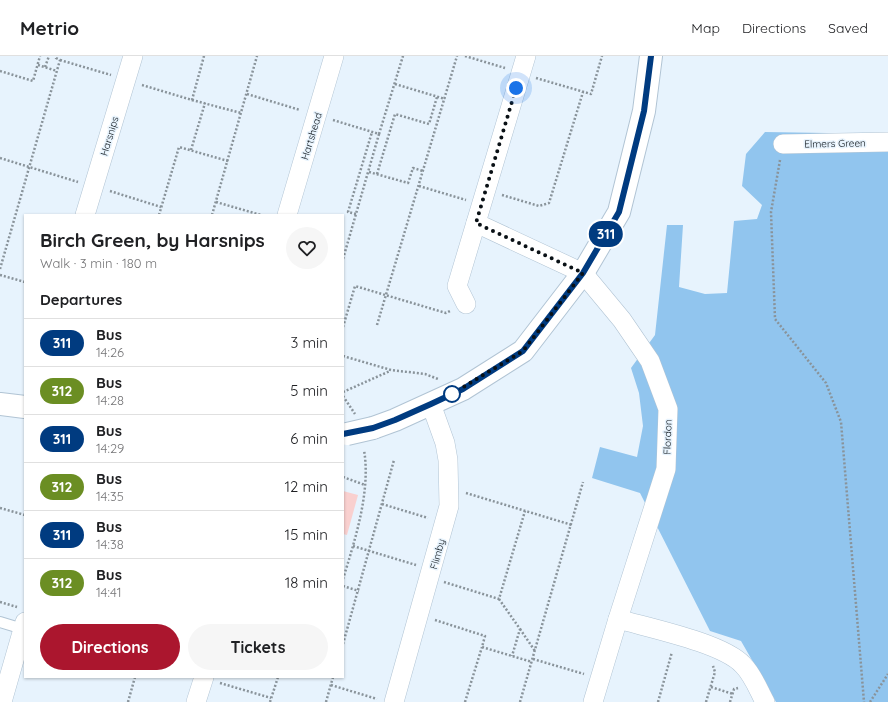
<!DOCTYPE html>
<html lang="en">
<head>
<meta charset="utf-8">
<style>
	body { margin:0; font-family:Quicksand,sans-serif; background:#f6f6f6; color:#202124; height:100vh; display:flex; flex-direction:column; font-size:15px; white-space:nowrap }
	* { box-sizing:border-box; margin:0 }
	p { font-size:13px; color:#757577 }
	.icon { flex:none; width:22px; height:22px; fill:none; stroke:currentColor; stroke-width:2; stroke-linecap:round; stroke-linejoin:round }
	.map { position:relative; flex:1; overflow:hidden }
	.side { position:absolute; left:24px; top:158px; width:320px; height:464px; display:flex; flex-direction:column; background:#fff; border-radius:0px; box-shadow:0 1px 3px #0004 }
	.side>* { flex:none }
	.badge { padding:0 8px; border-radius:13px; font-size:14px; line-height:26px }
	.you { position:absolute; width:20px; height:20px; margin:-10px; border:3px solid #fff; border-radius:50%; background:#1a73e8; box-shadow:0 0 0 6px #1a73e833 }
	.map>.badge { position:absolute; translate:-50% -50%; box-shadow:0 0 0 2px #fff }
	h2 { padding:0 16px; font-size:15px; line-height:36px }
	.round { display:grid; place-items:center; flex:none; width:42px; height:42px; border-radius:21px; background:#f6f6f6 }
	.headline { display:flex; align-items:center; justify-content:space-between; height:68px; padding:0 16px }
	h1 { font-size:19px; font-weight:800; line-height:30px }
	.button { display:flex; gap:8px; margin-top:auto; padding:8px 16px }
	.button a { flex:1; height:46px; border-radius:24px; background:#ab162e; color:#fff; font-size:16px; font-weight:800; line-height:46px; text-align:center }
	.button a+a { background:#f6f6f6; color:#202124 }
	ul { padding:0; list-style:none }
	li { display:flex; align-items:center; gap:12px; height:48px; padding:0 16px; border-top:1px solid #e0e0e0 }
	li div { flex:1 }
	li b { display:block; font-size:15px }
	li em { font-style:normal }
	li .badge { min-width:44px; font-weight:700; text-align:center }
	header { display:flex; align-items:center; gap:24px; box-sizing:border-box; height:56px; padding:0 20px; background:#fff; border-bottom:1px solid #e0e0e0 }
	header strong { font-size:19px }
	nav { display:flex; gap:22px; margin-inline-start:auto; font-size:14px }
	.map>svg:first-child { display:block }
	.green { fill:#91c5ee }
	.building { fill:#f9d0cf }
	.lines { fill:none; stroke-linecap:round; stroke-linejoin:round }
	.service-casing { stroke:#b1c4d4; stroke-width:12 }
	.minor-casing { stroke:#b1c4d4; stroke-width:20 }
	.tertiary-casing { stroke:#b1c4d4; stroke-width:24 }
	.path { stroke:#89939a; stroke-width:2.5; stroke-dasharray:2 2; stroke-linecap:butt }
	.service { stroke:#fff; stroke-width:10 }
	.minor { stroke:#fff; stroke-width:19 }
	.tertiary { stroke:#fff; stroke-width:22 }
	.tertiary-bridge-casing { stroke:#b1c4d4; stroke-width:24; stroke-linecap:butt }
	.tertiary-bridge { stroke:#fff; stroke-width:22 }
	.line-casing { stroke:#fff; stroke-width:9 }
	.line { stroke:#003b80; stroke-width:6 }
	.walk { stroke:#091015; stroke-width:4; stroke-dasharray:0 7.2 }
	.stop-dot { fill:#fff; stroke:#003b80; stroke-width:2 }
	.labels { text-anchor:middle; stroke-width:3; stroke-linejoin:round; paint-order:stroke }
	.street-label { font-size:10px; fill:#091015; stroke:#e7f3fd }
</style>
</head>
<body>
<header>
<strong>Metrio</strong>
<nav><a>Map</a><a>Directions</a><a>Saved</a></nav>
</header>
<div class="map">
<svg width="888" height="646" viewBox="0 0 888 646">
	<rect width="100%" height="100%" fill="#e7f3fd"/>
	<path class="green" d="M765 76 888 78V646H776L741 585 710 575 640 437 592 422 600 391 637 401 643 370 639 337 631 312 655 279 667 169H683L679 231 705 238 727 237 734 165 757 163 762 149 742 130 746 98Z"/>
	<path class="building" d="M343 435 358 439 347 479 343 478Z"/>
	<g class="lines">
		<defs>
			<path id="service" d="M0 566 23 573"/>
			<g id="minor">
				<path d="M783 88 888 86"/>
				<path d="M85 159 133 0"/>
				<path d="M287 159 334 0"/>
				<path d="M476 167 583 217 622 264 650 305 668 353 666 413 618 563 593 646"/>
				<path d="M466 248 457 230 526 0"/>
				<path d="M618 563C649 572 723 587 743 609 753 619 758 633 765 646"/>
				<path d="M2 646 25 566"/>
				<path d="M196 646 204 621"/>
				<path d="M394 646 449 450 448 404 445 387 431 348"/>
			</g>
			<g id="tertiary">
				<path d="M0 348 25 351"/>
				<path d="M373 372 395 364 463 333 523 295 583 217 619 156 644 55 651 0"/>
			</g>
		</defs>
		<use href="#service" class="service-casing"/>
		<use href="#minor" class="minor-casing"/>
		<use href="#tertiary" class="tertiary-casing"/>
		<g class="path">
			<path d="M465 0 505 12"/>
			<path d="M60 4 111 19"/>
			<path d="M38 9 57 15"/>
			<path d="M45 11 49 0"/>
			<path d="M0 15 33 25 40 0"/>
			<path d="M536 22 591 38 602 0"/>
			<path d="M395 28 445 43"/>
			<path d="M142 29 192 44 204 0"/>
			<path d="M247 38 300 54"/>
			<path d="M192 44 241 57"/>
			<path d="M333 64 379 78 343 203"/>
			<path d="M379 78 403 0"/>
			<path d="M191 94 205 47"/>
			<path d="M0 102 78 126"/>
			<path d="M780 104 771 156 775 263 826 327 841 366 864 646"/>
			<path d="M369 116 408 127 413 112 423 115"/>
			<path d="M377 118 395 58 429 68 437 41"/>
			<path d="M419 130 466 144"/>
			<path d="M110 135 161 151"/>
			<path d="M502 139 539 150 549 147 583 36"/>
			<path d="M216 146 261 159"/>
			<path d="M356 158 348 156 372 76"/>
			<path d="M159 159 179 91 228 105"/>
			<path d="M212 159 257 0"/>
			<path d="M0 213 60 4 56 2V0"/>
			<path d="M0 219 25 226"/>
			<path d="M377 269 457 0"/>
			<path d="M343 271 355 230 446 257 450 255"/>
			<path d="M343 300 391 314 425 318 438 323"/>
			<path d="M343 336 390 315"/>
			<path d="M343 340 355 358"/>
			<path d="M343 421 365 429"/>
			<path d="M466 437 572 469"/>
			<path d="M382 448 428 462"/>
			<path d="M0 452 25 459"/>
			<path d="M353 490 416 509"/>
			<path d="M343 523C355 484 371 435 364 394"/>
			<path d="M444 526 499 543 525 455"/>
			<path d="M343 530 359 535"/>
			<path d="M499 543 520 573 512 600"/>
			<path d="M0 546 17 551"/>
			<path d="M435 564 485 580 482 591 532 606"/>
			<path d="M520 573 535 595"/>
			<path d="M343 588 394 404"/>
			<path d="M533 603 584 618"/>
			<path d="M220 627 271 642"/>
			<path d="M331 629 377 643"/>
			<path d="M711 631 733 638"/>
			<path d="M128 646 135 621"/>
			<path d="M270 646 278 621"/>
			<path d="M326 646 333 621"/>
			<path d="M465 646 482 591"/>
			<path d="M520 646 583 426"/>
			<path d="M658 646 672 596"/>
			<path d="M706 646 715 616 713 610"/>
			<path d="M730 646 734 633 738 632"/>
			<path d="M870 646 888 618"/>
		</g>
		<use href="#service" class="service"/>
		<use href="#minor" class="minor"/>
		<use href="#tertiary" class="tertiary"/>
		<defs>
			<path id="tertiary-bridge" d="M347 378 373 372"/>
		</defs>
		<use href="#tertiary-bridge" class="tertiary-bridge-casing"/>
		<use href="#tertiary-bridge" class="tertiary-bridge"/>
	</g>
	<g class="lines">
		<defs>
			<path id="line" d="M343 378 373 372 395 364 431 348 463 333 523 295 583 217 619 156 644 55 651 0"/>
		</defs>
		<use href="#line" class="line-casing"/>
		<use href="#line" class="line"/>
		<path class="walk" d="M452 338 523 295 583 217 476 167 516 32"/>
	</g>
	<circle class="stop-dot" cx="452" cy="338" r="8"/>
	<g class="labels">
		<g class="street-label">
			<text transform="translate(109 80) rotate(-73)" y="4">Harsnips</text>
			<text transform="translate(311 80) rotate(-73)" y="4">Hartshead</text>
			<text transform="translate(835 87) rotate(-1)" y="4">Elmers Green</text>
			<text transform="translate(667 381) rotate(-88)" y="4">Flordon</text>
			<text transform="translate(437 498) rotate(-75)" y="4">Flimby</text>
		</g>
	</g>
</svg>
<div class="you" style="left:516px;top:32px"></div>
<b class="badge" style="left:606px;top:178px;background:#003b80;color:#fff">311</b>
<section class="side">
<div class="headline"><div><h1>Birch Green, by Harsnips</h1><p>Walk · 3 min · 180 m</p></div><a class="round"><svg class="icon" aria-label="heart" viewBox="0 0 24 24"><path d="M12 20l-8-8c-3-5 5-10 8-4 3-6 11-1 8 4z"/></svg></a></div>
<h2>Departures</h2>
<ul>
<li><span class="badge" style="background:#003b80;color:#fff">311</span><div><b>Bus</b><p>14:26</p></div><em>3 min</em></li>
<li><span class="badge" style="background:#6b8e23;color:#fff">312</span><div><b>Bus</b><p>14:28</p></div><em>5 min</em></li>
<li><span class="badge" style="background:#003b80;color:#fff">311</span><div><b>Bus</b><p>14:29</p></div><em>6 min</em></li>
<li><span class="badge" style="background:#6b8e23;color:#fff">312</span><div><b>Bus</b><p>14:35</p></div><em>12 min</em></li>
<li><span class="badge" style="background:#003b80;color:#fff">311</span><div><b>Bus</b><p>14:38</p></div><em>15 min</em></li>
<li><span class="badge" style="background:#6b8e23;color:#fff">312</span><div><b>Bus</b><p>14:41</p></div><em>18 min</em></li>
</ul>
<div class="button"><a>Directions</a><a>Tickets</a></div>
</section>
</div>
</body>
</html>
